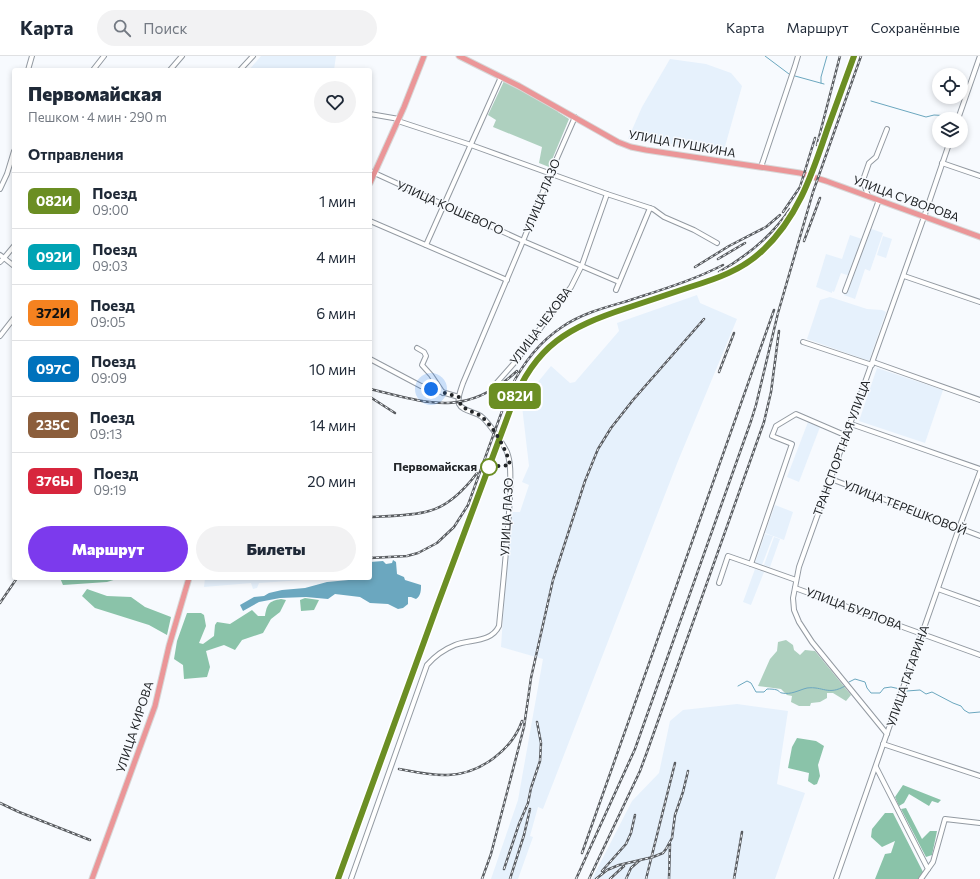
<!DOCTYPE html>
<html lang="ru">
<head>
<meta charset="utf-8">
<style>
	body { margin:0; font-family:Commissioner,sans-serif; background:#f2f2f3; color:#1f2937; height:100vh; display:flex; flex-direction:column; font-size:15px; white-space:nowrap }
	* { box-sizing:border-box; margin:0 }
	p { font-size:13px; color:#747a83 }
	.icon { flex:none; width:22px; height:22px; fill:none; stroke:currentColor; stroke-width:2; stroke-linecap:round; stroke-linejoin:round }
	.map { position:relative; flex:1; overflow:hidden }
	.drawer { position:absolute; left:12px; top:12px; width:360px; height:512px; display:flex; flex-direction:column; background:#fff; border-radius:4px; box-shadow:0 2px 6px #0003 }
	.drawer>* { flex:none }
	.badge { padding:0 8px; border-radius:6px; font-size:14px; line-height:26px }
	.buttons { position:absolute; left:932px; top:12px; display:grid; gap:8px }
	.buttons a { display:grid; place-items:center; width:36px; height:36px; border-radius:50%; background:#fff; box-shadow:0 2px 6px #0003; font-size:20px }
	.you { position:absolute; width:20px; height:20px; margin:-10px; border:3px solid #fff; border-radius:50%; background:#1a73e8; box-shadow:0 0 0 6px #1a73e833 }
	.map>.badge { position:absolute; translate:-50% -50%; box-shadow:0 0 0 2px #fff }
	h2 { padding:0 16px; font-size:15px; line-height:36px }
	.round { display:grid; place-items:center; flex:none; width:42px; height:42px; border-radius:21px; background:#f2f2f3 }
	.overview { display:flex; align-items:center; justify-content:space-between; height:68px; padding:0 16px }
	h1 { font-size:19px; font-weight:800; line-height:30px }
	.primary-button { display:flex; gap:8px; margin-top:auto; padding:8px 16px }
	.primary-button a { flex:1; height:46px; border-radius:24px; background:#7c3aed; color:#fff; font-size:16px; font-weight:800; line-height:46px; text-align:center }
	.primary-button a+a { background:#f2f2f3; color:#1f2937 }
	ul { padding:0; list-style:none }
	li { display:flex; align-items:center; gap:12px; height:56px; padding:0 16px; border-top:1px solid #e0e1e3 }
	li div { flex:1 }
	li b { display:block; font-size:15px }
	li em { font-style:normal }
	li .badge { min-width:44px; font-weight:700; text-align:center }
	header { display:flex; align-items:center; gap:24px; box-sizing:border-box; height:56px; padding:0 20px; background:#fff; border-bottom:1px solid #e0e1e3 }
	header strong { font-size:19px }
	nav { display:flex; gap:22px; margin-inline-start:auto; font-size:14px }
	.search { width:280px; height:36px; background:#f2f2f3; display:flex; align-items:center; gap:10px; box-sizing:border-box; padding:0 14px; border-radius:22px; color:#747a83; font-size:15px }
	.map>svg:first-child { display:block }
	.built { fill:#e6f1fc }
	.green { fill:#aed0bf }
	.forest { fill:#8ac3a9 }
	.water { fill:#6ba7bf }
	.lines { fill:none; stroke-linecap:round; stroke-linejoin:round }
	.stream { stroke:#6ba7bf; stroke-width:1 }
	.minor-casing { stroke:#939aa2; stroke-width:6 }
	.major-casing { stroke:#d7d8d8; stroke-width:7 }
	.minor { stroke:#fff; stroke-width:4 }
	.major { stroke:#eb9698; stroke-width:5 }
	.rail-casing { stroke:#5a5d61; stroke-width:2.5 }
	.rail { stroke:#f7fafe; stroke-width:1; stroke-dasharray:3; stroke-linecap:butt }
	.line-casing { stroke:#fff; stroke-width:9 }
	.line { stroke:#6b8e23; stroke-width:6 }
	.walk { stroke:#222528; stroke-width:4; stroke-dasharray:0 7.2 }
	.stop-dot { fill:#fff; stroke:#6b8e23; stroke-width:2 }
	.labels { text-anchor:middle; stroke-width:3; stroke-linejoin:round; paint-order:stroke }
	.street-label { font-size:12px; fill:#222528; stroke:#f7fafe }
	.stop-label { font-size:12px; font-weight:bold; fill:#222528; stroke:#f7fafe; text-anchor:end }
</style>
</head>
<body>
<header>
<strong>Карта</strong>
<div class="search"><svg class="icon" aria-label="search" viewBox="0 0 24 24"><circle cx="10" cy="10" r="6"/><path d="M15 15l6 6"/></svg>Поиск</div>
<nav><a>Карта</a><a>Маршрут</a><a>Сохранённые</a></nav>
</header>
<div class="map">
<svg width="980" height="823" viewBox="0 0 980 823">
	<rect width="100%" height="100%" fill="#f7fafe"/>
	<g class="built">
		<path d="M261 0H336L334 14H249Z"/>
		<path d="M670 3 706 8 731 17 742 30 724 94 628 83 642 51Z"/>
		<path d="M866 171 883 177 870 215 865 213 855 243 844 239 850 220 841 217 834 236 832 235V237L816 231 826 198 842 203 850 179 862 183Z"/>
		<path d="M883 180 892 183 886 202 877 199Z"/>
		<path d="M697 239 700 247 737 263 678 405 543 753 538 751 530 780 533 781 518 823H491L518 744 543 603 501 591 510 456H520L529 429 522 426 529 410 522 350 525 342 551 310 570 327 575 326 619 275 617 267Z"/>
		<path d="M830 241 867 253 882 254 886 256 869 305 807 283 820 244Z"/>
		<path d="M877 312 943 334 925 387 859 365Z"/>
		<path d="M808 366 820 371 799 426 787 421Z"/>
		<path d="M775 449 793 456 784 484 765 477Z"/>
		<path d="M765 478 773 480 762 509 755 507Z"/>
		<path d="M774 481 780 483 770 511 764 509Z"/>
		<path d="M755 513 764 516 751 549 743 546Z"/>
		<path d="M205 522H333L259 527 257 532 253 533 251 527 204 531Z"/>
		<path d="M737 648 788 655 777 728 805 737 775 823H592L632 745 659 717 670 665 683 654Z"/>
	</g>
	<g class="green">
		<path d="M504 25 558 55V56L569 63 549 111 539 107 542 91 493 71 496 64 488 59Z"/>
		<path d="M786 584 793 589 794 594 800 599 805 594 815 595 851 639 846 645 833 637H827V642L820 646 811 647 810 650H799L791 646 792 640 787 639 781 633 758 630 770 603 777 595 778 586Z"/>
	</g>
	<g class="forest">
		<path d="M60 522H120L107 526 63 529Z"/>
		<path d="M87 533 107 540 131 541 145 551 171 561 167 579 149 569 95 552 82 540Z"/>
		<path d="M305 542 319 544 314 554 301 555 300 544Z"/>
		<path d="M281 543 286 544 280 556 271 563 263 577 242 584 235 594 224 589 206 595 210 611 207 621 184 623 183 609 174 603 177 585 187 557H201L204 559 206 570 199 587 203 588 214 580 215 569 217 566 230 568 252 554 258 560H265C267 548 269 545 281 543Z"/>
		<path d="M797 682 816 685 824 690 818 709 820 720 817 728 814 729 808 725 809 717 788 712 792 691Z"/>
		<path d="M903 729 941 744 938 747 932 745 929 750 909 738 904 747 899 750 895 741Z"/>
		<path d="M906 752 922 783 930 775H937L932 799 926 801 901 753Z"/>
		<path d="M885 757H893L923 816 918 823H875L885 798 891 797 895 785 882 791 871 781 872 773Z"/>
	</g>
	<path class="water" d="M393 504 396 506 397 518 404 521 405 524 421 529C421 534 421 540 416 543L411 541H408V548L403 552 398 553 388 548 370 547 360 541 335 538 328 543 306 541 280 542 259 546 243 555 240 549 254 541 264 540 269 537 282 534 305 532 327 526 370 522V506L383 505 386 508 392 507Z"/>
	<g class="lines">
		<g class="stream">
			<path d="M765 0 789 18"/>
			<path d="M795 20 824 28"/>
			<path d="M821 27V21L827 0"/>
			<path d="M871 45 926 61 934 59 951 60"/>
			<path d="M849 626 855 623 865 626 867 632 871 637H880L884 632 891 631 900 633"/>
			<path d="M738 630 747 625 751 627 756 636H764L767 633C770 633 774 633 777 634 781 636 778 636 782 637 791 639 799 634 807 632 823 630 828 640 845 630"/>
			<path d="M907 635 920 634 926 638 932 636 953 647 961 650 964 654 969 657 980 656"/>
		</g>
		<defs>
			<g id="minor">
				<path d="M28 14 32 0"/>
				<path d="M93 14 104 0"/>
				<path d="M170 14 182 0"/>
				<path d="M240 14 253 0"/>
				<path d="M370 58 399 63"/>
				<path d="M958 63 980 0"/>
				<path d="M398 65 471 89 607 138 653 153 664 161 694 174 717 187"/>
				<path d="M942 107 980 120"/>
				<path d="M761 111 795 10 798 0"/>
				<path d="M370 115 523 185 619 226"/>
				<path d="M0 133 7 118 14 95"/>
				<path d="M868 140 863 124 869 107 876 101 887 73"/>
				<path d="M370 165 507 224"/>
				<path d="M426 189 501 21"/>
				<path d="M14 190 4 202 14 210"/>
				<path d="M0 199 4 202 0 206"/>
				<path d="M904 220 980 246"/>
				<path d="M616 234 650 152"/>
				<path d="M845 235 879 144"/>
				<path d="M0 280 14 262"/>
				<path d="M803 286 872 309"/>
				<path d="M417 292 424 296 426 300 422 309 431 319 443 337"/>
				<path d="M370 303 421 330 459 341"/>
				<path d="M873 306 980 344"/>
				<path d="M493 331 516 305 571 231 582 209 607 138"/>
				<path d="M851 368 980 413"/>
				<path d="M831 423 980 480"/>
				<path d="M796 524 751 508 792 388 772 380 776 370 796 358 847 380"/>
				<path d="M719 527 728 500 751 508"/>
				<path d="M795 532 980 599"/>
				<path d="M938 533 980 548"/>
				<path d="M887 678 812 586 799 566 794 554 793 542 799 511 924 161 950 85"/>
				<path d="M883 688 980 720"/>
				<path d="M876 711 928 813 921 823"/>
				<path d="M928 813 933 806 945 763 980 767"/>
				<path d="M351 823 427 609C434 601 445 593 455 589 470 583 491 587 499 570 503 527 508 483 510 439 510 425 512 409 507 396 503 388 490 368 482 361 476 356 462 355 459 348 457 342 461 333 463 327L523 185 550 118 575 61"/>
				<path d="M836 823 959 472 980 416"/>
			</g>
			<g id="major">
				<path d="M459 0 519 30 618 86 631 91 646 94 800 117 826 125 980 181"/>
				<path d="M370 127 404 51 424 0"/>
				<path d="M92 823 155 650 169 590 189 522"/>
			</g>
		</defs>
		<use href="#minor" class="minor-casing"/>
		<use href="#major" class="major-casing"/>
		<use href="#minor" class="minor"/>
		<use href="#major" class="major"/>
		<defs>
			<g id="rail">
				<path d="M817 89 840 0"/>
				<path d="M783 156 800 131 815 82"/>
				<path d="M804 185 820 142"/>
				<path d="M718 203 745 187"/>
				<path d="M695 211 729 190 766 171 780 159"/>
				<path d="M719 216C747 200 772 180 790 153"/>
				<path d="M719 316 734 277"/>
				<path d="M370 333C430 348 467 361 517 315"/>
				<path d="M370 341 395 357"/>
				<path d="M370 461C388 460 412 460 429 455 448 450 465 433 477 417"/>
				<path d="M370 502 407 500 418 497 437 487 454 471 468 449 510 333C522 309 539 286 562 271 581 258 603 252 624 246 657 235 692 225 723 209"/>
				<path d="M0 547 17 522"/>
				<path d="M399 713C415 716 432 720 448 719 480 718 512 694 522 665"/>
				<path d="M0 747 19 756 90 784"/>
				<path d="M582 797 774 254"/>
				<path d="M504 813 519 768 528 747 531 732 540 705 541 687 537 666"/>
				<path d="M602 815 626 788 631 777 635 759"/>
				<path d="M338 823 437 550 512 349C536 288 569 271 627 252 648 245 669 238 690 231 720 222 747 211 769 189 798 160 810 123 823 85 833 57 844 28 854 0"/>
				<path d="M482 823 491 798 524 671 531 622 553 524 585 425 598 393 611 372 633 344 704 263"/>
				<path d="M510 823 524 779 530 753"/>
				<path d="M576 823 635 693 751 365 756 349 778 257 813 136 861 0"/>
				<path d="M589 823 640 715 647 696 764 366 771 336 779 275"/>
				<path d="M596 823 607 814 619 809 653 801 663 797 666 793 672 782 675 759 683 736 688 715"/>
				<path d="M610 823 624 810"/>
				<path d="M626 823 631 812 640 804"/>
				<path d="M646 823 675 707"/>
				<path d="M669 823 670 788"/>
				<path d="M734 823 742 776"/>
			</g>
		</defs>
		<use href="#rail" class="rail-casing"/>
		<use href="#rail" class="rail"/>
	</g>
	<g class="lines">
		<defs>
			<path id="line" d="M338 823 437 550 512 349C535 289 569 271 627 252 648 245 669 238 690 231 716 223 742 214 762 195 798 162 812 118 827 74 836 49 845 25 854 0"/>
		</defs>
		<use href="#line" class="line-casing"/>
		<use href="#line" class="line"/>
		<path class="walk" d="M431 333 459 341C458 355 475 354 483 362 494 372 507 394 510 409L489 411"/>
	</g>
	<circle class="stop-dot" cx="489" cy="411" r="8"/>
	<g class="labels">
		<g class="street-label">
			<text transform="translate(682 88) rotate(10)" y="4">УЛИЦА ПУШКИНА</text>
			<text transform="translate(542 140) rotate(-68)" y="4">УЛИЦА ЛАЗО</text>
			<text transform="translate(906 143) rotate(20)" y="4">УЛИЦА СУВОРОВА</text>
			<text transform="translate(450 152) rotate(24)" y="4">УЛИЦА КОШЕВОГО</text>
			<text transform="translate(541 270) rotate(-53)" y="4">УЛИЦА ЧЕХОВА</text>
			<text transform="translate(842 392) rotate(-70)" y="4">ТРАНСПОРТНАЯ УЛИЦА</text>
			<text transform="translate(905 452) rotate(21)" y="4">УЛИЦА ТЕРЕШКОВОЙ</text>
			<text transform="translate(507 461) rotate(-87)" y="4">УЛИЦА ЛАЗО</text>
			<text transform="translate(854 553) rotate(20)" y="4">УЛИЦА БУРЛОВА</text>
			<text transform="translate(908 620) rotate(-71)" y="4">УЛИЦА ГАГАРИНА</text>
			<text transform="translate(135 671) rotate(-72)" y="4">УЛИЦА КИРОВА</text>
		</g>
		<g class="stop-label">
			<text x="477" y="415">Первомайская</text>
		</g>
	</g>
</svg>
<div class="buttons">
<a><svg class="icon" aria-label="locate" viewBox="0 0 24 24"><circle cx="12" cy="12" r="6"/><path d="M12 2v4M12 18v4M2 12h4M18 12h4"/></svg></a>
<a><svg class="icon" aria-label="layers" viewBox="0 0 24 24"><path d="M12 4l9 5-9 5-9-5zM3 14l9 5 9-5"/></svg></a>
</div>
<div class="you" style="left:431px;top:333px"></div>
<b class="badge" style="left:515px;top:340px;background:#6b8e23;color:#fff">082И</b>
<section class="drawer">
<div class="overview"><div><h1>Первомайская</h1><p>Пешком · 4 мин · 290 m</p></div><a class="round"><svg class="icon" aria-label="heart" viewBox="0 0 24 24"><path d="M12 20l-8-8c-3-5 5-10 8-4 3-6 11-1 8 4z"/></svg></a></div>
<h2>Отправления</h2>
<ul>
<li><span class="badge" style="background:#6b8e23;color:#fff">082И</span><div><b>Поезд</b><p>09:00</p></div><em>1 мин</em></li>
<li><span class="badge" style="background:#00a3b4;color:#fff">092И</span><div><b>Поезд</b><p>09:03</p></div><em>4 мин</em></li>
<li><span class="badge" style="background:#f58220;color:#111">372И</span><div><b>Поезд</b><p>09:05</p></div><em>6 мин</em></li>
<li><span class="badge" style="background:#0072bc;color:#fff">097С</span><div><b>Поезд</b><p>09:09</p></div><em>10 мин</em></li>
<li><span class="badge" style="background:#8b5e3c;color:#fff">235С</span><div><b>Поезд</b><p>09:13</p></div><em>14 мин</em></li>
<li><span class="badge" style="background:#d7263d;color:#fff">376Ы</span><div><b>Поезд</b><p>09:19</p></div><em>20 мин</em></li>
</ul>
<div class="primary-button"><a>Маршрут</a><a>Билеты</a></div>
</section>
</div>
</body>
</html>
